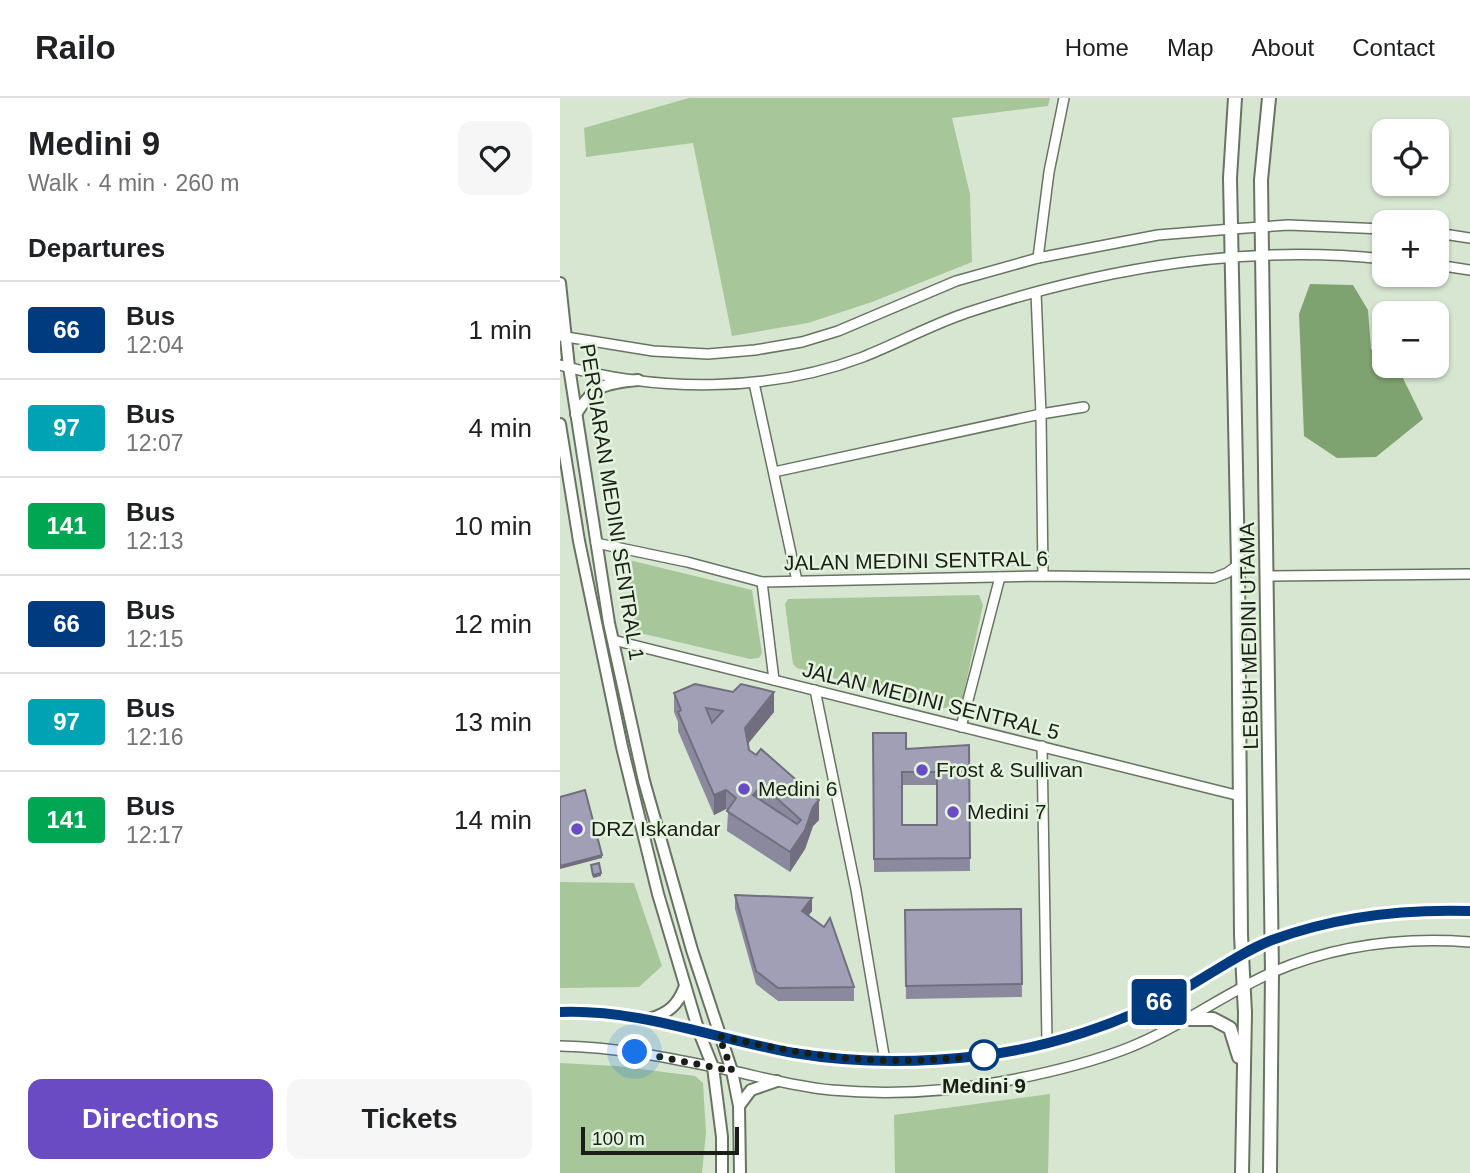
<!DOCTYPE html>
<html lang="en">
<head>
<meta charset="utf-8">
<style>
	body { margin:0; font-family:Arial,sans-serif; background:#f6f6f6; color:#202124; height:100vh; display:flex; flex-direction:column; font-size:26px; white-space:nowrap }
	* { box-sizing:border-box; margin:0 }
	p { font-size:23px; color:#757577 }
	.icon { flex:none; width:38px; height:38px; fill:none; stroke:currentColor; stroke-width:2; stroke-linecap:round; stroke-linejoin:round }
	.map { position:relative; flex:1; overflow:hidden }
	.side { display:flex; flex-direction:column; background:#fff; width:560px }
	.side>* { flex:none }
	.badge { padding:0 14px; border-radius:5px; font-size:24px; line-height:46px }
	.buttons { position:absolute; left:812px; top:21px; display:grid; gap:14px }
	.buttons a { display:grid; place-items:center; width:77px; height:77px; border-radius:14px; background:#fff; box-shadow:0 2px 5px #0004; font-size:35px }
	.scale { position:absolute; left:21px; bottom:18px; width:158px; box-sizing:border-box; padding-left:7px; border:4px solid #191e17; border-top:0; font-size:19px; line-height:24px; white-space:nowrap; color:#191e17; -webkit-text-stroke:5px #e4f3de; paint-order:stroke }
	.you { position:absolute; width:35px; height:35px; margin:-18px; border:5px solid #fff; border-radius:50%; background:#1a73e8; box-shadow:0 0 0 10px #1a73e833 }
	.map>.badge { position:absolute; translate:-50% -50%; box-shadow:0 0 0 4px #fff }
	h2 { padding:0 28px; font-size:26px; line-height:63px }
	.round { display:grid; place-items:center; flex:none; width:74px; height:74px; border-radius:14px; background:#f6f6f6 }
	.summary { display:flex; align-items:center; justify-content:space-between; height:119px; padding:0 28px }
	h1 { font-size:33px; font-weight:600; line-height:52px }
	.button { display:flex; gap:14px; margin-top:auto; padding:14px 28px }
	.button a { flex:1; height:80px; border-radius:14px; background:#6a4bc4; color:#fff; font-size:28px; font-weight:600; line-height:80px; text-align:center }
	.button a+a { background:#f6f6f6; color:#202124 }
	ul { padding:0; list-style:none }
	li { display:flex; align-items:center; gap:21px; height:98px; padding:0 28px; border-top:2px solid #e0e0e0 }
	li div { flex:1 }
	li b { display:block; font-size:26px }
	li em { font-style:normal }
	li .badge { min-width:77px; font-weight:700; text-align:center }
	header { display:flex; align-items:center; gap:42px; box-sizing:border-box; height:98px; padding:0 35px; background:#fff; border-bottom:2px solid #e0e0e0 }
	header strong { font-size:33px }
	nav { display:flex; gap:38px; margin-inline-start:auto; font-size:24px }
	main { display:flex; flex:1; min-height:0 }
	.map>svg:first-child { display:block }
	.green { fill:#a7c79a }
	.water { fill:#7fa370 }
	.lines { fill:none; stroke-linecap:round; stroke-linejoin:round }
	.minor-casing { stroke:#677462; stroke-width:12 }
	.tertiary-casing { stroke:#677462; stroke-width:14 }
	.secondary-casing { stroke:#677462; stroke-width:16 }
	.minor { stroke:#fff; stroke-width:9 }
	.tertiary { stroke:#fff; stroke-width:10 }
	.secondary { stroke:#fff; stroke-width:12 }
	.wall { fill:#8a899d; fill-rule:evenodd }
	.shaded-wall { fill:#716f7f }
	.building { fill:#a19fb6; stroke:#716f7f; stroke-width:2; fill-rule:evenodd }
	.line-casing { stroke:#fff; stroke-width:16 }
	.line { stroke:#003b80; stroke-width:10 }
	.walk { stroke:#191e17; stroke-width:7; stroke-dasharray:0 12.6 }
	.poi-dot { fill:#6a4bc4; stroke:#e4f3de; stroke-width:2.5 }
	.stop-dot { fill:#fff; stroke:#003b80; stroke-width:3.5 }
	.labels { text-anchor:middle; stroke-width:5; stroke-linejoin:round; paint-order:stroke }
	.street-label { font-size:21px; fill:#191e17; stroke:#e4f3de }
	.poi-label { font-size:21px; fill:#191e17; stroke:#e4f3de; text-anchor:start }
	.stop-label { font-size:21px; font-weight:bold; fill:#191e17; stroke:#e4f3de }
</style>
</head>
<body>
<header>
<strong>Railo</strong>
<nav><a>Home</a><a>Map</a><a>About</a><a>Contact</a></nav>
</header>
<main>
<section class="side">
<div class="summary"><div><h1>Medini 9</h1><p>Walk · 4 min · 260 m</p></div><a class="round"><svg class="icon" aria-label="heart" viewBox="0 0 24 24"><path d="M12 20l-8-8c-3-5 5-10 8-4 3-6 11-1 8 4z"/></svg></a></div>
<h2>Departures</h2>
<ul>
<li><span class="badge" style="background:#003b80;color:#fff">66</span><div><b>Bus</b><p>12:04</p></div><em>1 min</em></li>
<li><span class="badge" style="background:#00a3b4;color:#fff">97</span><div><b>Bus</b><p>12:07</p></div><em>4 min</em></li>
<li><span class="badge" style="background:#00a651;color:#fff">141</span><div><b>Bus</b><p>12:13</p></div><em>10 min</em></li>
<li><span class="badge" style="background:#003b80;color:#fff">66</span><div><b>Bus</b><p>12:15</p></div><em>12 min</em></li>
<li><span class="badge" style="background:#00a3b4;color:#fff">97</span><div><b>Bus</b><p>12:16</p></div><em>13 min</em></li>
<li><span class="badge" style="background:#00a651;color:#fff">141</span><div><b>Bus</b><p>12:17</p></div><em>14 min</em></li>
</ul>
<div class="button"><a>Directions</a><a>Tickets</a></div>
</section>
<div class="map">
<svg width="910" height="1075" viewBox="0 0 910 1075">
	<rect width="100%" height="100%" fill="#d7e6d1"/>
	<g class="green">
		<path d="M129 0H490L488 8 392 20 410 96 412 164 312 204 248 225 172 238 133 45 26 59 24 30Z"/>
		<path d="M65 461 192 492 202 555 199 560 190 561 76 534Z"/>
		<path d="M419 497 423 507 402 603 397 609 383 610 237 570 233 566 225 506 228 501Z"/>
		<path d="M0 784 74 785 102 868 79 889 0 890Z"/>
		<path d="M0 965 57 968 135 978 143 985 146 1035 142 1075H0Z"/>
		<path d="M490 996 488 1075H335L334 1017Z"/>
	</g>
	<path class="water" d="M750 186 793 187 808 212 811 251 824 260V268H837L863 321 816 359 777 360 744 338 739 216Z"/>
	<g class="lines">
		<defs>
			<g id="minor">
				<path d="M877 135 910 140"/>
				<path d="M478 160 489 74 504 0"/>
				<path d="M877 167 910 172"/>
				<path d="M476 195 481 316 483 478"/>
				<path d="M0 238 93 253 148 256 195 252 242 244 278 233 396 183 478 160 598 137 672 131 728 127 824 131"/>
				<path d="M0 267C97 294 208 295 303 259 338 245 371 227 406 215 539 171 684 146 824 161"/>
				<path d="M194 285 237 483"/>
				<path d="M214 374 481 316 524 309"/>
				<path d="M36 445 127 464 202 484 483 478 654 480 667 475 678 467"/>
				<path d="M707 478 910 476"/>
				<path d="M202 484 214 582"/>
				<path d="M53 542 680 698"/>
				<path d="M255 592 296 792 325 963"/>
				<path d="M401 629 440 479"/>
				<path d="M482 648 487 944"/>
				<path d="M0 914C30 913 60 915 90 921 138 930 185 946 234 954 294 965 358 965 419 958 488 950 559 926 619 894 650 877 679 855 712 842 774 819 844 810 910 813"/>
				<path d="M0 948C59 949 115 961 173 973 205 980 238 989 271 992 327 997 385 994 440 984 483 976 527 966 568 950 619 930 663 896 713 874 776 847 843 839 910 844"/>
			</g>
			<g id="tertiary">
				<path d="M0 185 9 269 49 525 84 683 132 852 172 973 179 1008 180 1075"/>
				<path d="M16 316C34 287 46 285 78 282"/>
				<path d="M0 326 19 443 62 649 98 796 139 934 153 969 162 1039V1075"/>
				<path d="M89 921C109 915 118 907 125 888"/>
				<path d="M179 1008 191 992 217 983"/>
			</g>
			<g id="secondary">
				<path d="M675 0 670 80 678 467 681 837 685 915 682 1075"/>
				<path d="M709 0 701 82 712 875 710 1075"/>
				<path d="M630 921H653L670 930 679 959"/>
			</g>
		</defs>
		<use href="#minor" class="minor-casing"/>
		<use href="#tertiary" class="tertiary-casing"/>
		<use href="#secondary" class="secondary-casing"/>
		<use href="#minor" class="minor"/>
		<use href="#tertiary" class="tertiary"/>
		<use href="#secondary" class="secondary"/>
	</g>
	<g class="wall">
		<path d="M114 595 214 614 188 646 189 652 259 722 253 728 245 751 230 774 167 733 168 713 166 711 154 717 118 633V624L114 614Z"/>
		<path d="M313 635 346 651 409 647 410 773 314 774ZM342 687H377V727H342Z"/>
		<path d="M175 797 252 813 248 818 294 889V903H218L196 886 175 811Z"/>
		<path d="M461 811 462 899 346 901 345 812Z"/>
	</g>
	<g class="shaded-wall">
		<path d="M214 594V614L185 649V630Z"/>
		<path d="M202 687V707L193 697Z"/>
		<path d="M166 692V711L154 717V697Z"/>
		<path d="M259 702V722L253 728 245 751 230 774V754L253 709Z"/>
		<path d="M42 757V760L0 771V768Z"/>
		<path d="M41 775V778L33 780V777Z"/>
		<path d="M252 800V813L242 826V813Z"/>
	</g>
	<g class="building">
		<path d="M135 586 173 594 181 586 214 594 185 630 189 652 196 657 201 651 259 702 253 709 245 732 230 754 167 713 176 700 166 692 154 697 118 614 121 612 114 595ZM146 610 163 613 152 625ZM202 687 241 722 237 726 193 697Z"/>
		<path d="M313 635H346V651L409 647 410 760 314 761ZM342 674H377V727H342Z"/>
		<path d="M25 692 42 757 0 768V699Z"/>
		<path d="M39 765 41 775 33 777 31 767Z"/>
		<path d="M175 797 252 800 242 813 264 829 270 820 294 889 218 890 196 873Z"/>
		<path d="M461 811 462 886 346 888 345 812Z"/>
	</g>
	<g class="lines">
		<defs>
			<path id="line" d="M0 914C81 911 155 941 234 955 294 965 358 965 419 958 488 950 559 926 619 894 650 877 679 855 712 842 774 819 844 811 910 813"/>
		</defs>
		<use href="#line" class="line-casing"/>
		<use href="#line" class="line"/>
		<path class="walk" d="M75 954 172 973 159 938C232 955 305 967 381 961 395 960 410 960 424 957"/>
	</g>
	<g class="poi-dot">
		<circle cx="362" cy="672" r="7"/>
		<circle cx="184" cy="691" r="7"/>
		<circle cx="393" cy="714" r="7"/>
		<circle cx="17" cy="731" r="7"/>
	</g>
	<circle class="stop-dot" cx="424" cy="957" r="14"/>
	<g class="labels">
		<g class="street-label">
			<text transform="translate(52 404) rotate(81)" y="7">PERSIARAN MEDINI SENTRAL 1</text>
			<text transform="translate(356 463) rotate(-1)" y="7">JALAN MEDINI SENTRAL 6</text>
			<text transform="translate(689 538) rotate(-91)" y="7">LEBUH MEDINI UTAMA</text>
			<text transform="translate(371 603) rotate(14)" y="7">JALAN MEDINI SENTRAL 5</text>
		</g>
		<g class="poi-label">
			<text x="376" y="679">Frost &amp; Sullivan</text>
			<text x="198" y="698">Medini 6</text>
			<text x="407" y="721">Medini 7</text>
			<text x="31" y="738">DRZ Iskandar</text>
		</g>
		<g class="stop-label">
			<text x="424" y="995">Medini 9</text>
		</g>
	</g>
</svg>
<div class="buttons">
<a><svg class="icon" aria-label="locate" viewBox="0 0 24 24"><circle cx="12" cy="12" r="6"/><path d="M12 2v4M12 18v4M2 12h4M18 12h4"/></svg></a>
<a>+</a>
<a>−</a>
</div>
<div class="scale">100 m</div>
<div class="you" style="left:75px;top:954px"></div>
<b class="badge" style="left:599px;top:904px;background:#003b80;color:#fff">66</b>
</div>
</main>
</body>
</html>
